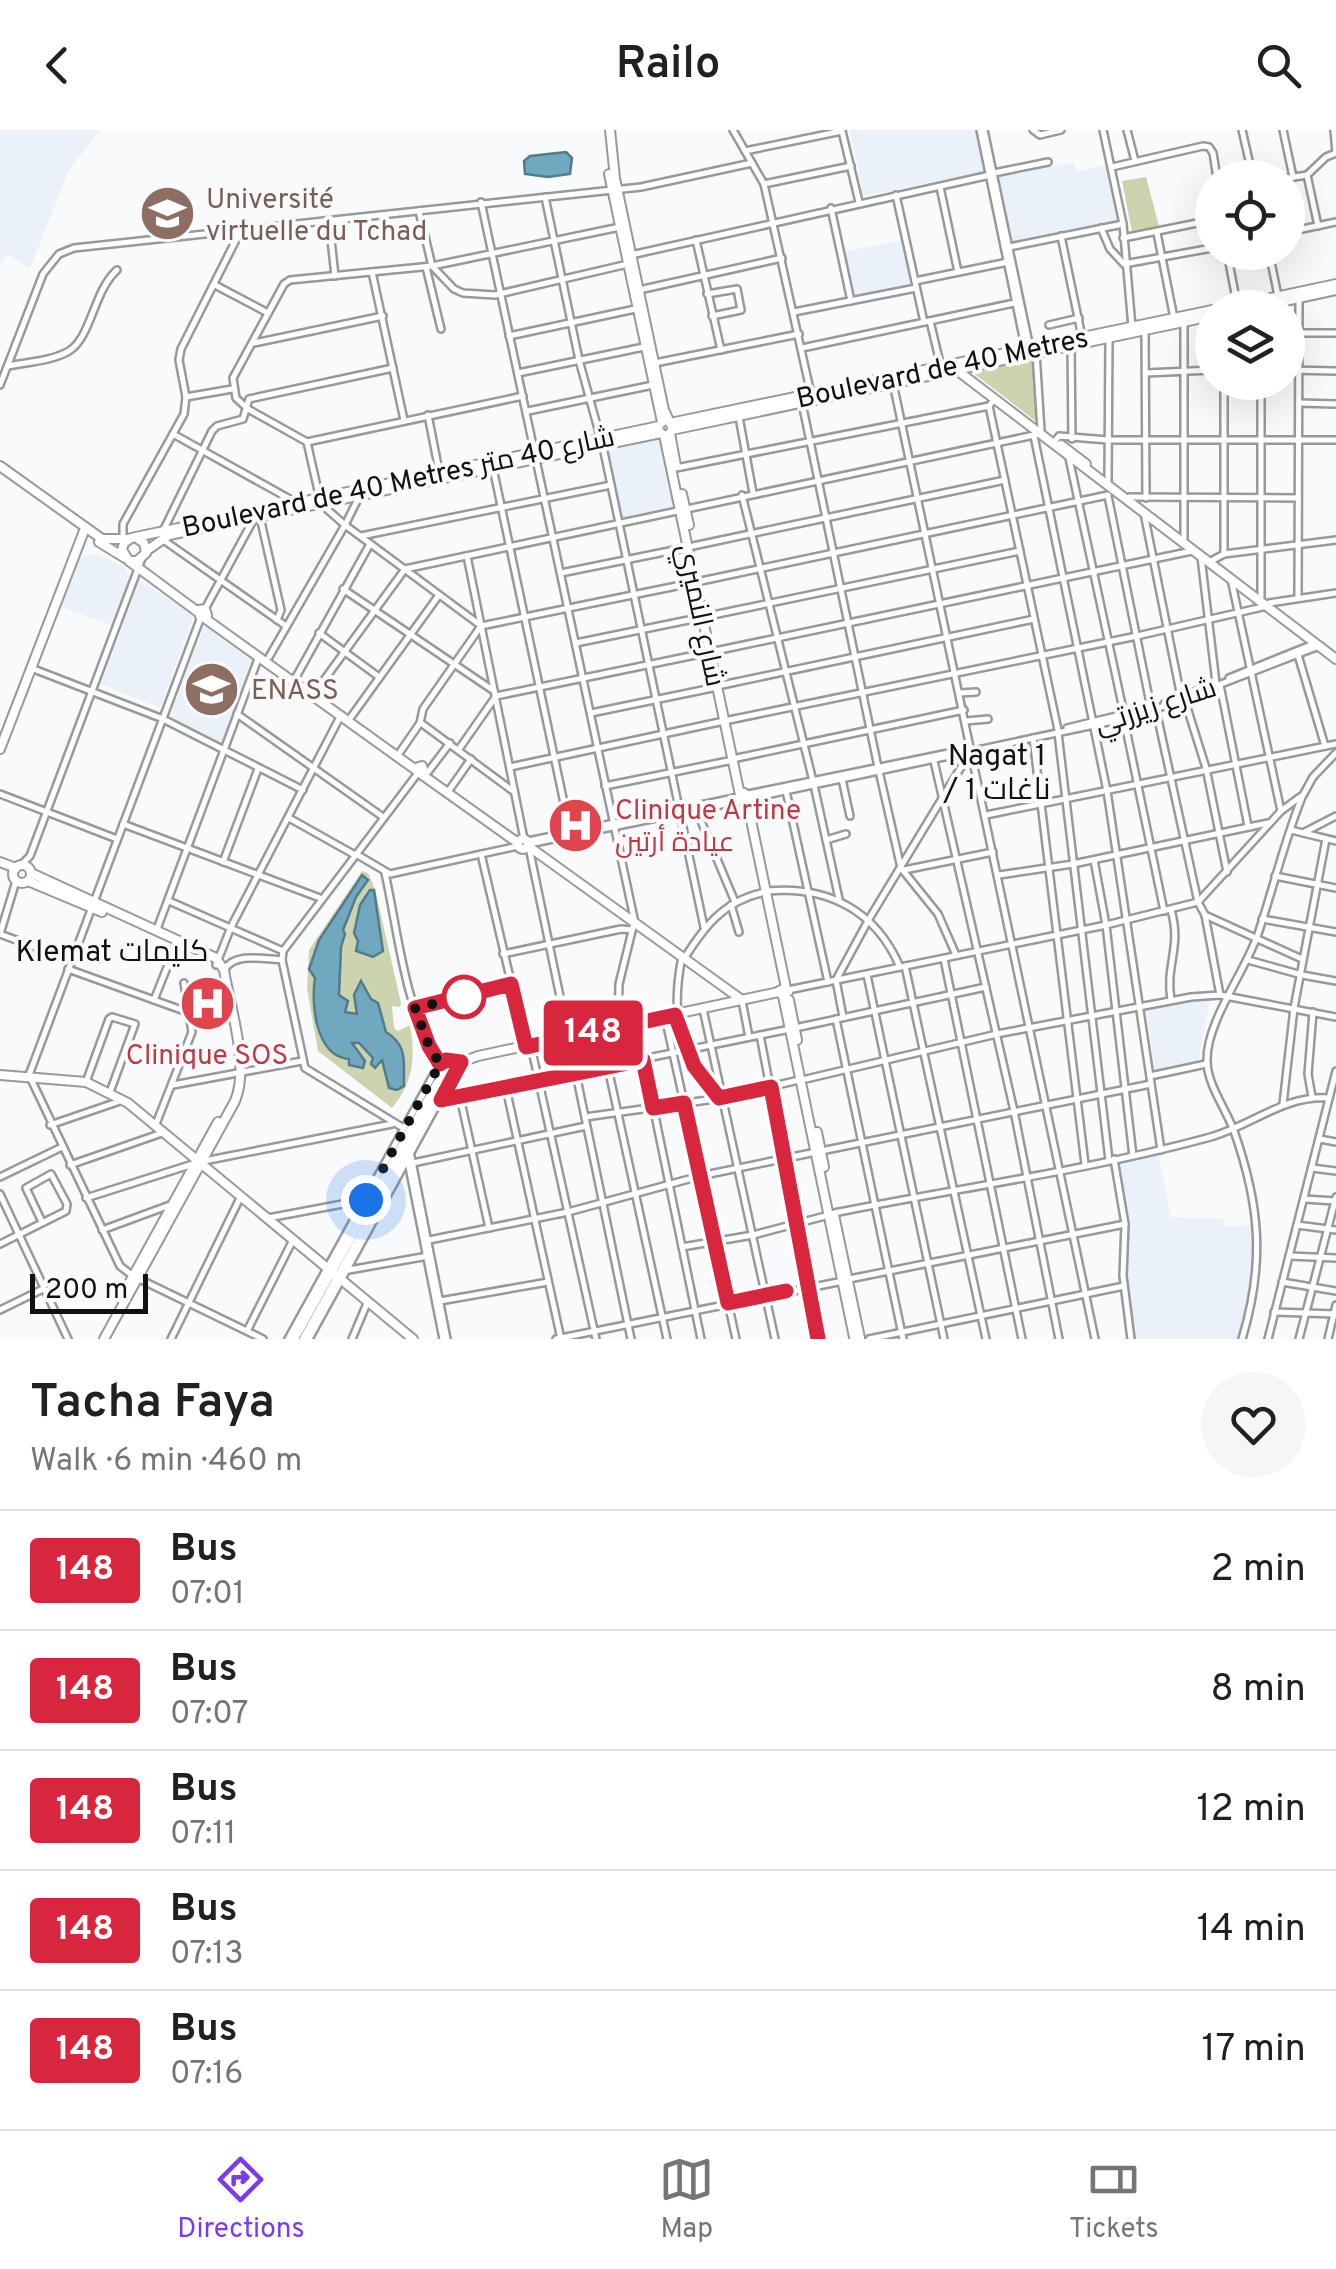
<!DOCTYPE html>
<html lang="en">
<head>
<meta charset="utf-8">
<style>
	body { margin:0; font-family:Overpass,Cairo,sans-serif; background:#f6f6f6; color:#202124; height:100vh; display:flex; flex-direction:column; font-size:38px; white-space:nowrap }
	* { box-sizing:border-box; margin:0 }
	p { font-size:32px; color:#757577 }
	.icon { flex:none; width:55px; height:55px; fill:none; stroke:currentColor; stroke-width:2; stroke-linecap:round; stroke-linejoin:round }
	.map { position:relative; height:1209px; overflow:hidden }
	.side { display:flex; flex-direction:column; background:#fff; flex:1 }
	.side>* { flex:none }
	.badge { padding:0 20px; border-radius:8px; font-size:35px; line-height:65px }
	.fabs { position:absolute; left:1195px; top:30px; display:grid; gap:20px }
	.fabs a { display:grid; place-items:center; width:110px; height:110px; border-radius:50%; background:#fff; box-shadow:0 10px 40px #0002; font-size:50px }
	.scale { position:absolute; left:30px; bottom:25px; width:118px; box-sizing:border-box; padding-left:10px; border:5px solid #101111; border-top:0; font-size:28px; line-height:35px; white-space:nowrap; color:#101111; -webkit-text-stroke:8px #f9fafc; paint-order:stroke }
	.you { position:absolute; width:50px; height:50px; margin:-25px; border:8px solid #fff; border-radius:50%; background:#1a73e8; box-shadow:0 0 0 15px #1a73e833 }
	.map>.badge { position:absolute; translate:-50% -50%; box-shadow:0 0 0 5px #fff }
	.round { display:grid; place-items:center; flex:none; width:105px; height:105px; border-radius:52px; background:#f6f6f6 }
	.overview { display:flex; align-items:center; justify-content:space-between; height:170px; padding:0 30px }
	h1 { font-size:48px; font-weight:600; line-height:75px }
	ul { padding:0; list-style:none }
	li { display:flex; align-items:center; gap:30px; height:120px; padding:0 30px; border-top:2px solid #e0e0e0 }
	li div { flex:1 }
	li b { display:block; font-size:38px }
	li em { font-style:normal }
	li .badge { min-width:110px; font-weight:700; text-align:center }
	header { display:flex; justify-content:space-between; align-items:center; height:130px; padding:0 30px; background:#fff; font-size:45px; font-weight:600 }
	.menu { display:flex; justify-content:space-around; align-items:center; height:140px; border-top:2px solid #e0e0e0; background:#fff; font-size:28px; color:#757577 }
	.menu a { display:grid; justify-items:center; gap:5px }
	.menu .current { color:#7c3aed }
	.map>svg:first-child { display:block }
	.built { fill:#eaf1f9 }
	.green { fill:#cbd4ae }
	.water { fill:#70a8bf; stroke:#537b8b; stroke-width:2.5 }
	.lines { fill:none; stroke-linecap:round; stroke-linejoin:round }
	.minor-casing { stroke:#97999a; stroke-width:10 }
	.major-casing { stroke:#97999a; stroke-width:12 }
	.minor { stroke:#fff; stroke-width:5 }
	.major { stroke:#fff; stroke-width:8 }
	.line-casing { stroke:#fff; stroke-width:22 }
	.line { stroke:#d7263d; stroke-width:15 }
	.walk { stroke:#101111; stroke-width:10; stroke-dasharray:0 18 }
	.stop-dot { fill:#fff; stroke:#d7263d; stroke-width:5 }
	.labels { text-anchor:middle; stroke-width:8; stroke-linejoin:round; paint-order:stroke }
	.education-label { font-size:28px; fill:#785e54; stroke:#f9fafc; text-anchor:start }
	.street-label { font-size:28px; fill:#101111; stroke:#f9fafc }
	.health-label { font-size:28px; fill:#be3a42; stroke:#f9fafc; text-anchor:start }
	.neighbourhood-label { font-size:30px; fill:#101111; stroke:#f9fafc }
</style>
</head>
<body>
<header><svg class="icon" aria-label="back" viewBox="0 0 24 24"><path d="M15 5l-7 7 7 7"/></svg>Railo<svg class="icon" aria-label="search" viewBox="0 0 24 24"><circle cx="10" cy="10" r="6"/><path d="M15 15l6 6"/></svg></header>
<div class="map">
<svg width="1336" height="1209" viewBox="0 0 1336 1209">
	<rect width="100%" height="100%" fill="#f9fafc"/>
	<g class="built">
		<path d="M0 0H100L69 40 30 138 7 124 0 134Z"/>
		<path d="M850 0H977L986 41 863 66Z"/>
		<path d="M1074 32 1076 42 1109 34 1120 93 1012 114 999 47Z"/>
		<path d="M901 110 911 157 853 170 843 122Z"/>
		<path d="M660 310 675 378 620 389 607 320Z"/>
		<path d="M98 424 125 437 129 445V460L111 495 59 476 74 434 85 425Z"/>
		<path d="M140 450 194 485 160 578 101 554Z"/>
		<path d="M205 495 254 529 224 616 169 588Z"/>
		<path d="M1210 868 1198 934 1155 942 1146 877Z"/>
		<path d="M1158 1022 1171 1087 1224 1089 1223 1096 1233 1097 1255 1093 1250 1169 1237 1209H1132L1123 1146 1126 1097 1115 1031Z"/>
	</g>
	<g class="green">
		<path d="M1146 47 1159 96 1132 102 1122 51Z"/>
		<path d="M1032 230 1038 293 972 242Z"/>
		<path d="M362 741 368 743 375 759 401 873 400 877 392 876 394 898 398 901 410 895C416 928 413 953 392 978L318 921 307 858 309 820Z"/>
	</g>
	<g class="water">
		<path d="M566 22 572 28 570 44 548 47 525 44 524 31 530 26Z"/>
		<path d="M362 745 368 750 356 767 343 800 345 804 341 817 339 865 348 871 345 882 357 884 354 865 361 851 371 869 378 873 386 902C409 916 403 934 404 956L397 960 389 958 382 930 375 938 371 934 373 928 359 913H352L365 931 363 938 349 935V929C315 926 311 873 315 848L309 839 319 810Z"/>
		<path d="M370 760H374L383 821 373 827 356 821 358 811 354 803 360 775Z"/>
	</g>
	<g class="lines">
		<defs>
			<g id="minor">
				<path d="M733 0 764 54 811 264"/>
				<path d="M980 0 1025 217"/>
				<path d="M1033 0 1040 5 1061 0"/>
				<path d="M1103 0 1123 94 1132 197"/>
				<path d="M1127 0 1135 31"/>
				<path d="M1242 0 1253 48"/>
				<path d="M1283 0 1293 47"/>
				<path d="M1334 0 1336 23"/>
				<path d="M745 21 842 1 859 72"/>
				<path d="M1112 37 1203 16 1209 17 1213 23 1217 48"/>
				<path d="M994 43 1048 32"/>
				<path d="M1307 45 1318 96"/>
				<path d="M1288 48 1307 45 1326 27 1336 23"/>
				<path d="M764 54 851 36"/>
				<path d="M1288 56 1291 73 1288 76"/>
				<path d="M940 57 958 142"/>
				<path d="M896 65 924 192"/>
				<path d="M545 67 579 230 603 317 704 797"/>
				<path d="M481 72 635 793"/>
				<path d="M831 78 851 171"/>
				<path d="M419 81 432 136 454 159 463 163 495 165 628 134"/>
				<path d="M329 91 335 146"/>
				<path d="M1101 98 1110 119 1124 134 1212 118"/>
				<path d="M1288 102 1336 92"/>
				<path d="M1157 103 1174 188"/>
				<path d="M1061 106 1082 207"/>
				<path d="M1123 108 1212 90"/>
				<path d="M696 110 721 220"/>
				<path d="M1009 117 1123 94"/>
				<path d="M1227 122 1237 174"/>
				<path d="M1269 122 1278 166"/>
				<path d="M631 125 990 45"/>
				<path d="M426 137 441 199"/>
				<path d="M372 142 404 290"/>
				<path d="M915 151 1008 132"/>
				<path d="M215 155 268 183"/>
				<path d="M639 160 782 128"/>
				<path d="M707 164 737 159 741 180 712 186"/>
				<path d="M794 182 916 158"/>
				<path d="M930 191 941 237"/>
				<path d="M1049 195 1079 188"/>
				<path d="M1145 201 1146 368"/>
				<path d="M1299 203H1336"/>
				<path d="M509 206 640 178"/>
				<path d="M254 213 383 186"/>
				<path d="M1071 217 1072 309"/>
				<path d="M802 218 1019 172"/>
				<path d="M655 233 799 204"/>
				<path d="M8 236C28 232 52 231 69 221 91 208 94 160 117 140"/>
				<path d="M1288 240 1336 241"/>
				<path d="M518 243 644 217"/>
				<path d="M1146 243 1212 240"/>
				<path d="M893 253 1095 1209"/>
				<path d="M0 255 43 144 59 124 74 118 641 57 752 33"/>
				<path d="M186 267 232 259"/>
				<path d="M994 270 989 276 1058 600"/>
				<path d="M802 273 878 637"/>
				<path d="M1299 273 1336 274"/>
				<path d="M528 281 653 255"/>
				<path d="M428 285 439 341"/>
				<path d="M739 287 753 363"/>
				<path d="M173 304 297 373"/>
				<path d="M1034 306 1107 661 1161 1020"/>
				<path d="M1055 311 1059 306 1108 310H1336"/>
				<path d="M307 312 523 266"/>
				<path d="M1069 328 1124 584"/>
				<path d="M493 338 571 706"/>
				<path d="M676 338 989 276"/>
				<path d="M1108 351 1109 209"/>
				<path d="M361 363 345 395 480 495"/>
				<path d="M742 365 814 655 839 769"/>
				<path d="M1108 366 1151 578"/>
				<path d="M1130 367 1298 368"/>
				<path d="M1144 383 1181 567"/>
				<path d="M260 387 281 480 277 490"/>
				<path d="M164 399 212 301 217 296 243 289 249 269 393 238"/>
				<path d="M361 406 611 355"/>
				<path d="M1184 408V194"/>
				<path d="M162 409 286 496"/>
				<path d="M123 410V394L184 284 186 267 179 230 181 219 241 100"/>
				<path d="M693 416 1005 350"/>
				<path d="M1224 424V252"/>
				<path d="M467 426 524 709"/>
				<path d="M1201 427 1216 553"/>
				<path d="M1213 430 1224 424 1336 410"/>
				<path d="M561 443 689 417"/>
				<path d="M1231 449 1281 681"/>
				<path d="M701 451 1108 365"/>
				<path d="M343 459 494 561"/>
				<path d="M1261 467V252"/>
				<path d="M1298 467 1299 168"/>
				<path d="M1269 473 1336 463"/>
				<path d="M205 479 256 385"/>
				<path d="M708 486 1020 421"/>
				<path d="M201 487 29 945 120 1136 133 1146 263 1209"/>
				<path d="M319 503 379 547"/>
				<path d="M576 513 703 487"/>
				<path d="M715 521 1192 421"/>
				<path d="M1298 525 1325 616"/>
				<path d="M269 527 345 395 321 374 307 312 248 279 236 268 233 248 284 154 290 150 432 136 620 97"/>
				<path d="M31 538 163 589 303 660"/>
				<path d="M296 547 370 414"/>
				<path d="M1229 548 1316 513"/>
				<path d="M722 555 1034 489"/>
				<path d="M1220 555 1248 696"/>
				<path d="M316 561 405 439 1039 304 1041 300 1036 223 1030 218 984 0"/>
				<path d="M960 563 976 562"/>
				<path d="M1185 571 1206 638 1227 742"/>
				<path d="M1164 574 1209 556"/>
				<path d="M1156 580 1198 772 1205 785 1220 865"/>
				<path d="M591 583 717 557"/>
				<path d="M237 584 383 687"/>
				<path d="M351 587 439 465"/>
				<path d="M1124 589 1164 781"/>
				<path d="M729 590 1137 506 1267 476"/>
				<path d="M966 591 988 589"/>
				<path d="M421 593 513 661"/>
				<path d="M1067 598 1153 577"/>
				<path d="M1058 603 1109 1030"/>
				<path d="M1033 608 1085 1034"/>
				<path d="M459 619 496 566 710 522"/>
				<path d="M400 622 420 593 423 579 481 496 696 452"/>
				<path d="M737 628 964 580"/>
				<path d="M934 631 1014 981 1059 1209"/>
				<path d="M510 637 724 591"/>
				<path d="M879 641 901 738 938 784 956 825"/>
				<path d="M428 642 450 613"/>
				<path d="M842 649 850 686"/>
				<path d="M605 656 733 630"/>
				<path d="M450 659 471 629"/>
				<path d="M786 661 828 852"/>
				<path d="M0 664 117 709"/>
				<path d="M748 664 963 620"/>
				<path d="M748 669 1141 585 1319 516"/>
				<path d="M696 679 735 772"/>
				<path d="M986 685 1336 614"/>
				<path d="M289 688 355 725"/>
				<path d="M123 694 320 768"/>
				<path d="M1291 700 1336 711"/>
				<path d="M1303 703 1336 686"/>
				<path d="M826 710 846 704"/>
				<path d="M528 711 739 667"/>
				<path d="M529 714 740 671"/>
				<path d="M530 722 631 1209"/>
				<path d="M356 724 390 744 518 716"/>
				<path d="M481 724 526 916"/>
				<path d="M1094 730 1106 795 1133 1026"/>
				<path d="M223 732 258 639"/>
				<path d="M20 736 30 726 142 428"/>
				<path d="M904 740 993 722"/>
				<path d="M385 743C399 806 404 878 440 933"/>
				<path d="M999 745 1073 734 1268 693"/>
				<path d="M1275 746 1336 758"/>
				<path d="M767 761C828 755 876 781 900 837"/>
				<path d="M169 771 283 821"/>
				<path d="M731 775 739 802"/>
				<path d="M1205 785 1302 829"/>
				<path d="M1262 789 1336 802"/>
				<path d="M157 799 258 529"/>
				<path d="M0 804 72 831"/>
				<path d="M0 804 16 751"/>
				<path d="M503 824 621 799 632 800"/>
				<path d="M684 829C704 797 723 772 761 763"/>
				<path d="M944 829 1022 1209"/>
				<path d="M1248 830 1302 845 1336 851"/>
				<path d="M681 832C671 888 679 923 717 967"/>
				<path d="M216 835 231 797 341 585"/>
				<path d="M905 836 986 1209"/>
				<path d="M68 839 190 883"/>
				<path d="M224 840C235 822 263 829 282 830"/>
				<path d="M867 845 944 1209"/>
				<path d="M788 860 1106 795 1198 772 1281 681 1300 667"/>
				<path d="M154 870 176 815"/>
				<path d="M1171 870C1165 835 1182 817 1171 780"/>
				<path d="M742 871 749 907"/>
				<path d="M415 878 511 854"/>
				<path d="M703 879 775 1209"/>
				<path d="M665 887 736 1209"/>
				<path d="M843 887 836 850 869 789 969 624"/>
				<path d="M836 889 903 1209"/>
				<path d="M636 893 701 1209"/>
				<path d="M618 895 619 854 633 797"/>
				<path d="M795 898 986 857"/>
				<path d="M600 901 667 1209"/>
				<path d="M760 905 818 1209"/>
				<path d="M531 916 596 1209"/>
				<path d="M1150 946 1206 934"/>
				<path d="M806 949 997 904 1191 867 1220 865 1336 887"/>
				<path d="M86 952 109 889 112 887 135 894 110 962"/>
				<path d="M173 955 302 931"/>
				<path d="M506 958 561 1209"/>
				<path d="M460 967 489 1098"/>
				<path d="M1312 967 1308 944 1313 882"/>
				<path d="M441 970 790 899"/>
				<path d="M1283 974 1294 878 1326 709"/>
				<path d="M585 987 722 968 799 950"/>
				<path d="M156 994 192 902 184 853"/>
				<path d="M50 995 123 970"/>
				<path d="M405 999 305 938 282 830 283 821 418 643"/>
				<path d="M1320 1009 1336 1012"/>
				<path d="M821 1021 1151 954"/>
				<path d="M411 1026 447 1209"/>
				<path d="M1114 1029 1125 1094 1123 1146 1131 1209"/>
				<path d="M204 1031 392 994"/>
				<path d="M408 1032 443 1209"/>
				<path d="M413 1033 586 996"/>
				<path d="M70 1035 162 1003"/>
				<path d="M1312 1038 1336 1041"/>
				<path d="M0 1047 62 1017"/>
				<path d="M0 1064 68 1209"/>
				<path d="M86 1068 193 1034"/>
				<path d="M1304 1069 1335 1071"/>
				<path d="M834 1083C958 1058 1085 1041 1207 1008 1250 997 1283 965 1328 968"/>
				<path d="M268 1088 364 1070"/>
				<path d="M1297 1095 1336 1100"/>
				<path d="M102 1100 170 1075"/>
				<path d="M429 1110 568 1082 700 1046 816 1022"/>
				<path d="M0 1114 66 1081 67 1074 51 1044 26 1058 42 1092"/>
				<path d="M682 1117 753 1105 829 1085"/>
				<path d="M1289 1126 1336 1128"/>
				<path d="M349 1140 428 1126"/>
				<path d="M849 1149 1125 1094"/>
				<path d="M1282 1152 1336 1161"/>
				<path d="M440 1171 548 1152"/>
				<path d="M0 1180 43 1159"/>
				<path d="M1274 1182 1336 1184"/>
				<path d="M247 1201 293 1110"/>
				<path d="M171 1209 241 1066"/>
				<path d="M288 1209 440 933 447 930 461 931 309 1209"/>
				<path d="M352 1209 368 1171"/>
				<path d="M556 1209 843 1151"/>
				<path d="M869 1209 1124 1156"/>
				<path d="M1242 1209C1265 1133 1260 1075 1234 1001 1226 979 1207 954 1207 931 1206 892 1245 842 1258 804 1273 759 1284 712 1302 667L1313 647 1336 623"/>
				<path d="M1268 1209 1336 941"/>
				<path d="M1299 1209 1336 1067"/>
				<path d="M1328 1209 1336 1175"/>
			</g>
			<g id="major">
				<path d="M610 0 615 48 664 280 672 297"/>
				<path d="M609 44 662 292"/>
				<path d="M1223 178 1336 154"/>
				<path d="M1253 178 1336 160"/>
				<path d="M958 241 1336 529"/>
				<path d="M670 293 1212 180"/>
				<path d="M672 300 1212 186"/>
				<path d="M670 303 676 336"/>
				<path d="M664 305 740 665"/>
				<path d="M1061 315 1086 334"/>
				<path d="M0 336 102 409H127"/>
				<path d="M682 364 689 395"/>
				<path d="M138 409 144 413 146 423 137 431H129L122 420 124 413 131 408 659 296"/>
				<path d="M99 412 125 428"/>
				<path d="M146 421 169 405 661 303"/>
				<path d="M129 431 198 482"/>
				<path d="M205 479 207 485 200 486 199 480Z"/>
				<path d="M203 487 416 640"/>
				<path d="M0 619 84 401"/>
				<path d="M422 636 424 641 418 643 416 638Z"/>
				<path d="M421 644 518 713"/>
				<path d="M744 663 749 667 744 672 739 668Z"/>
				<path d="M747 671 786 858"/>
				<circle cx="523" cy="714" r="5"/>
				<path d="M528 716 742 870"/>
				<path d="M0 732 16 738"/>
				<circle cx="22" cy="744" r="9"/>
				<path d="M31 743 216 828 224 840C230 878 250 935 235 971L104 1209"/>
				<path d="M28 751 102 782"/>
				<path d="M783 866 779 861 785 858 788 862 783 866 854 1207"/>
				<path d="M789 870 797 910"/>
				<path d="M0 945 86 952 128 973 413 1209"/>
				<path d="M817 1002 824 1037"/>
				<path d="M834 1085 860 1208"/>
				<path d="M121 1168 218 992"/>
				<path d="M294 1209 437 954 454 935 478 926 779 862"/>
				<path d="M304 1209 409 1019 443 949"/>
			</g>
		</defs>
		<use href="#minor" class="minor-casing"/>
		<use href="#major" class="major-casing"/>
		<use href="#minor" class="minor"/>
		<use href="#major" class="major"/>
	</g>
	<g class="lines">
		<defs>
			<path id="line" d="M786 1161 728 1173 684 973 653 978 643 930 441 970 461 932 446 930 440 934 429 916 415 878 511 854 526 917 675 885 694 936 719 968 771 957 818 1209"/>
		</defs>
		<use href="#line" class="line-casing"/>
		<use href="#line" class="line"/>
		<path class="walk" d="M366 1070 440 934 429 916 415 878 464 867"/>
	</g>
	<defs>
		<symbol id="university-disc" viewBox="-11 -11 22 22"><circle r="9.5" fill="#8d6e63" stroke="#f9fafc"/><path d="M0-5L7-2L0 1L-7-2ZM-4 1L0 2.5L4 1V4Q0 6-4 4Z" fill="#fff"/></symbol>
		<symbol id="hospital-disc" viewBox="-11 -11 22 22"><circle r="9.5" fill="#e0444e" stroke="#f9fafc"/><path d="M-5-5h3v3.5h4V-5h3V5h-3V1.5h-4V5h-3Z" fill="#fff"/></symbol>
	</defs>
	<g fill-rule="evenodd">
		<use href="#university-disc" x="136" y="52" width="63" height="63"/>
		<use href="#university-disc" x="180" y="528" width="63" height="63"/>
		<use href="#hospital-disc" x="544" y="664" width="63" height="63"/>
		<use href="#hospital-disc" x="176" y="842" width="63" height="63"/>
	</g>
	<circle class="stop-dot" cx="464" cy="867" r="20"/>
	<g class="labels">
		<g class="education-label">
			<text x="206" y="78">Université<tspan x="206" dy="32">virtuelle du Tchad</tspan></text>
			<text x="251" y="569">ENASS</text>
		</g>
		<g class="street-label">
			<text transform="translate(942 237) rotate(-12)" y="10">Boulevard de 40 Metres</text>
			<text transform="translate(398 351) rotate(-12)" y="10">Boulevard de 40 Metres شارع 40 متر</text>
			<text transform="translate(702 485) rotate(78)" y="10">شارع النميري</text>
			<text transform="translate(1155 575) rotate(-18)" y="10">شارع زيزرتي</text>
		</g>
		<g class="health-label">
			<text x="615" y="689">Clinique Artine<tspan x="615" dy="32">عيادة أرتين</tspan></text>
			<text x="207" y="934" text-anchor="middle">Clinique SOS</text>
		</g>
		<g class="neighbourhood-label">
			<text x="997" y="635">Nagat 1<tspan x="997" dy="34">/ ناغات 1</tspan></text>
			<text x="112" y="831">Klemat كليمات</text>
		</g>
	</g>
</svg>
<div class="fabs">
<a><svg class="icon" aria-label="locate" viewBox="0 0 24 24"><circle cx="12" cy="12" r="6"/><path d="M12 2v4M12 18v4M2 12h4M18 12h4"/></svg></a>
<a><svg class="icon" aria-label="layers" viewBox="0 0 24 24"><path d="M12 4l9 5-9 5-9-5zM3 14l9 5 9-5"/></svg></a>
</div>
<div class="scale">200 m</div>
<div class="you" style="left:366px;top:1070px"></div>
<b class="badge" style="left:593px;top:903px;background:#d7263d;color:#fff">148</b>
</div>
<section class="side">
<div class="overview"><div><h1>Tacha Faya</h1><p>Walk · 6 min · 460 m</p></div><a class="round"><svg class="icon" aria-label="heart" viewBox="0 0 24 24"><path d="M12 20l-8-8c-3-5 5-10 8-4 3-6 11-1 8 4z"/></svg></a></div>
<ul>
<li><span class="badge" style="background:#d7263d;color:#fff">148</span><div><b>Bus</b><p>07:01</p></div><em>2 min</em></li>
<li><span class="badge" style="background:#d7263d;color:#fff">148</span><div><b>Bus</b><p>07:07</p></div><em>8 min</em></li>
<li><span class="badge" style="background:#d7263d;color:#fff">148</span><div><b>Bus</b><p>07:11</p></div><em>12 min</em></li>
<li><span class="badge" style="background:#d7263d;color:#fff">148</span><div><b>Bus</b><p>07:13</p></div><em>14 min</em></li>
<li><span class="badge" style="background:#d7263d;color:#fff">148</span><div><b>Bus</b><p>07:16</p></div><em>17 min</em></li>
</ul>
</section>
<nav class="menu">
<a class="current"><svg class="icon" aria-label="directions" viewBox="0 0 24 24"><path d="M12 3l9 9-9 9-9-9zM9 14v-3h6M13 9l2 2-2 2"/></svg>Directions</a>
<a><svg class="icon" aria-label="map" viewBox="0 0 24 24"><path d="M3 6l6-2 6 2 6-2v14l-6 2-6-2-6 2zM9 4v14M15 6v14"/></svg>Map</a>
<a><svg class="icon" aria-label="tickets" viewBox="0 0 24 24"><path d="M3 7h18v10H3zM15 7v10"/></svg>Tickets</a>
</nav>
</body>
</html>
